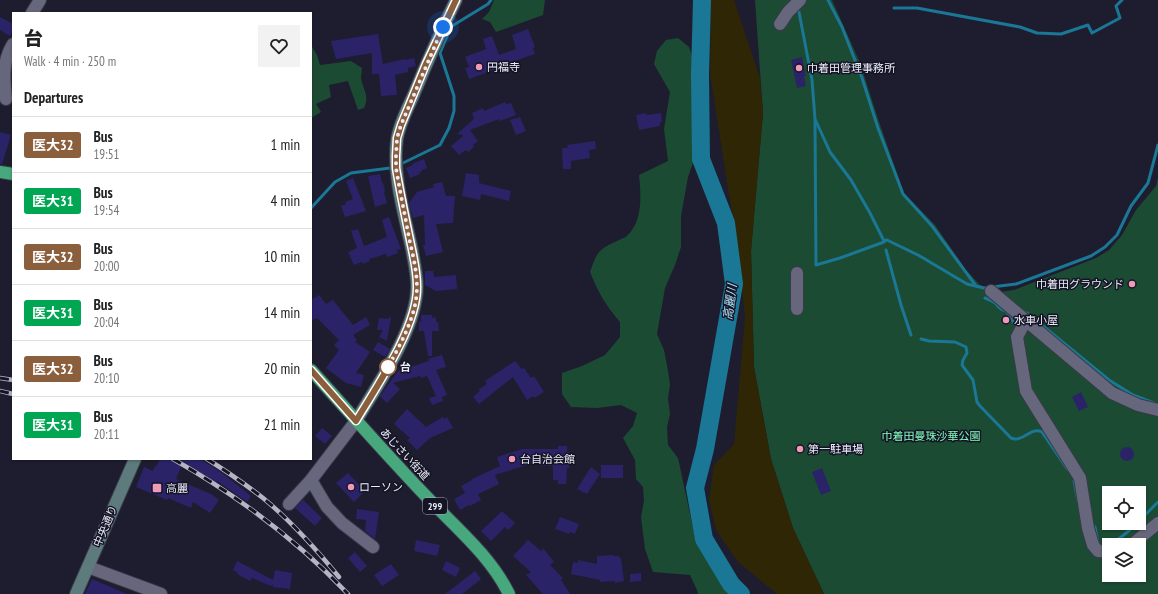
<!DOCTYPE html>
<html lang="en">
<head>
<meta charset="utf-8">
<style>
	body { margin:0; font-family:"PT Sans Narrow","Noto Sans JP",sans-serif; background:#f2f2f2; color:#222; height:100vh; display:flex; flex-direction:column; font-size:15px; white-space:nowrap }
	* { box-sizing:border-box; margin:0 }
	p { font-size:13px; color:#767676 }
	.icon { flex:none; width:22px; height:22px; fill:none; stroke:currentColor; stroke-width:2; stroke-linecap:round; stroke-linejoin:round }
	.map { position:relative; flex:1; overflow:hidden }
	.sheet { position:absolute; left:12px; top:12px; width:300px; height:448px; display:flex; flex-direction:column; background:#fff; border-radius:0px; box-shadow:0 1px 3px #0004 }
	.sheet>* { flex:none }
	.badge { padding:0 8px; border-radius:3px; font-size:14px; line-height:26px }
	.controls { position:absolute; left:1102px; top:486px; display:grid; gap:8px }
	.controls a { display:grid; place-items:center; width:44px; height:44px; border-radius:0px; background:#fff; box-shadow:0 1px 3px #0004; font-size:20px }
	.you { position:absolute; width:20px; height:20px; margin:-10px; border:3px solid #fff; border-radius:50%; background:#1a73e8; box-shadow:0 0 0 6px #1a73e833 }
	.map>.badge { position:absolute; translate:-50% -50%; box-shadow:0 0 0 2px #fff }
	h2 { padding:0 12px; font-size:15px; line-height:36px }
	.round { display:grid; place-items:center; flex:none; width:42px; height:42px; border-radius:0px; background:#f2f2f2 }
	.headline { display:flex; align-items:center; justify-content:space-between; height:68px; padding:0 12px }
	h1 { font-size:19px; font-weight:800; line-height:30px }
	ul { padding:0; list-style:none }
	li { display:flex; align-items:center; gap:12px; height:56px; padding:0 12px; border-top:1px solid #e0e0e0 }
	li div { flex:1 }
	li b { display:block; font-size:15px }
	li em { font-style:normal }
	li .badge { min-width:44px; font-weight:700; text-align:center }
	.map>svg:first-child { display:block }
	.green { fill:#1c4b33; fill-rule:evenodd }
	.sand { fill:#2e2605 }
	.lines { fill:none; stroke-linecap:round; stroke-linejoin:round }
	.stream { stroke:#1a7795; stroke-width:3 }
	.river { stroke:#1a7795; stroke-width:18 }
	.building { fill:#2b2368 }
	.street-casing { stroke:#3a3949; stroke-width:14 }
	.secondary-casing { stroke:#3a3949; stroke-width:14 }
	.highway-casing { stroke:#3a3949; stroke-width:14 }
	.street { stroke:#66677d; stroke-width:12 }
	.secondary { stroke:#5d7a7d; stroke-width:12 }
	.highway { stroke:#47a87d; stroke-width:12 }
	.rail-casing { stroke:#b4b5c4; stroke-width:4.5 }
	.rail { stroke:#141425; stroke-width:3; stroke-dasharray:9; stroke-linecap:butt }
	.line-casing { stroke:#fff; stroke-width:9 }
	.line { stroke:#8b5e3c; stroke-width:6 }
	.walk { stroke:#ebecf9; stroke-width:4; stroke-dasharray:0 7.2 }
	.poi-dot { fill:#ef9ab8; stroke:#141425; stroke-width:1.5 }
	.stop-dot { fill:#fff; stroke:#8b5e3c; stroke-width:2 }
	.labels { text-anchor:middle; stroke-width:3; stroke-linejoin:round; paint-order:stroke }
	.shield { fill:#141425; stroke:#aaabb9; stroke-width:1 }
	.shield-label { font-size:10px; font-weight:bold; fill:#ebecf9 }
	.poi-label { font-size:11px; fill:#ebecf9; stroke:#141425; text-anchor:start }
	.stop-label { font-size:11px; font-weight:bold; fill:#ebecf9; stroke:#141425; text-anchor:start }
	.park-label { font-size:11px; fill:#82feba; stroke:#141425 }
	.street-label { font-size:11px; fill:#ebecf9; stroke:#141425 }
	.water-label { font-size:12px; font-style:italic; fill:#b1e3f8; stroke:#141425 }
</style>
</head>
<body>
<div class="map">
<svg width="1158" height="594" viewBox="0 0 1158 594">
	<rect width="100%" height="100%" fill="#1d1d2f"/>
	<g class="green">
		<path d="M494 0H545L543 15 496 32 490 22 482 19 489 12Z"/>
		<path d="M755 0H832L860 63 878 119 904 193 935 225 966 270 980 285 999 292 1014 290 1096 258 1109 250 1122 235 1136 210 1156 186 1158 178V594H824L793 528 771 459 754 367 751 251 763 113ZM1109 493H1139V523H1109ZM1109 545H1139V575H1109Z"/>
		<path d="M678 38 689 47 696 67 693 78V130L697 143 695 157 688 177 681 216V247L675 265 665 288 657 334 664 350 668 371 670 385 668 398 670 414 667 427 668 445 678 458 695 537 722 580 734 594H698L697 590 690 575 653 572 645 549 641 517 644 501 643 487 636 479 635 460 623 438 633 426 637 413 621 405 597 408 571 407 562 394V373L582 366 605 355 620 337V322C605 304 599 294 590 272 597 253 597 250 617 241 620 239 625 238 628 235 643 220 641 194 639 175L668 161 664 129 670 92 654 64 657 51 666 40Z"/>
		<path d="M311 45 317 55 320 65 351 61 362 68C362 71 361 75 361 78 363 90 370 96 364 108L358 110 348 81 329 85 331 97 316 104 321 112 311 118Z"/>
	</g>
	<path class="sand" d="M711 0H734L760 78 763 113 751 251 754 367 771 459 793 528 824 594H777L738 562 716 530 709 500 714 465 734 444 745 317 738 252 710 74Z"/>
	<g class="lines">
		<g class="stream">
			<path d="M828 0 842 27 862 78 878 128 903 194 932 226 976 286"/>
			<path d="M894 8H917L1020 27 1037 33 1061 34 1088 25 1092 33 1120 18 1116 6 1122 0"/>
			<path d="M799 12 812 80 815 119 830 152 851 180 870 213 884 241 887 240 918 255 967 284 984 288 1016 284 1091 256 1105 247 1117 235 1131 206 1148 183 1158 145"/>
			<path d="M452 26 488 4 491 0"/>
			<path d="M815 120 816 265 840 258 884 242"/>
			<path d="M403 163 440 145 449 128 454 111V96L440 53 448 34"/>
			<path d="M311 208 335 182 351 173 390 168"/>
			<path d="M886 250 901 305 911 335"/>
			<path d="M985 298C988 299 992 301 995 303 999 307 1000 310 1006 311L1014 323H1019"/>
			<path d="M1027 313 1109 380 1133 395 1154 403"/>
			<path d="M921 339 929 341 955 342 966 347 967 353 963 360 962 365 973 380 977 402 980 406 1011 438C1023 443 1031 426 1042 432L1068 470"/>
			<path d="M1074 481 1078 501"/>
			<path d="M1139 521 1158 502"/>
			<path d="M1095 527 1098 542"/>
			<path d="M1102 546C1113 545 1130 531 1136 523"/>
		</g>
		<path class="river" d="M702 0 700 75 701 159 726 223 734 284 705 449 695 488 704 539 731 584 741 594"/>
	</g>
	<g class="building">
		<path d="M0 17 13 24V31L10 36 0 30Z"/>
		<path d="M528 29 535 47 533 48 535 54 506 64 507 68 495 72 494 70 469 79 465 68 469 67 465 57 486 49 483 39 492 36 499 55 516 49 512 35Z"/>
		<path d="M378 34 383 64 405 59V60L414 58 416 66 408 68V72L395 75 397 95 381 96 379 74H372V53L336 59 331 41Z"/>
		<path d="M802 57 806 76H804L806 86 797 88 791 60Z"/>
		<path d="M505 102 506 104 511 103 516 115 500 121 499 119 470 130 478 141 473 145 474 147 468 152 466 150 459 155 451 146 463 136 462 134 459 135 458 133 474 119 472 113 483 108 484 111Z"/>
		<path d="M646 113V115L661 113 662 122H660V126L639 130 636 115Z"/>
		<path d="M520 117 526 131 516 135 510 120Z"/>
		<path d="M0 132 11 135 2 164H0Z"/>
		<path d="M595 141 596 149 589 150 590 158 571 161V169H563L562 148H568L567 145Z"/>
		<path d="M424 159 427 168 422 170V171L419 173 420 174 410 178 406 168 413 165 412 164Z"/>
		<path d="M466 173 479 175V183L511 191 509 201 481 194 480 200 462 196Z"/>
		<path d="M380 174 382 183H383L385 191 384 192 387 203 375 207 368 176Z"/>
		<path d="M353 178 366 211 345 217 341 206 346 204 345 202 353 199 346 181Z"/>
		<path d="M442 182 446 196H455L453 223 436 224 443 252 426 256 423 245H425L424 215 413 218 409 203 417 192 434 187 433 184Z"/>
		<path d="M389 217 401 249 397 250 398 253 387 257 386 254 369 259 370 261 363 264 362 262 354 265 348 252 357 248 351 231 358 229 364 246 387 237 382 220Z"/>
		<path d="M425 271H433L434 277 456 275 457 289 436 291 425 285Z"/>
		<path d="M319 295 326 304 333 300 353 325 366 317 370 325 353 335 357 340 355 342 370 352 356 373 364 375 361 387 346 383 326 368 339 350 334 345 339 340 317 318 311 321V300Z"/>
		<path d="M421 315H432V318L436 317V322H438L439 331H432V356H428L424 331H419V322H421Z"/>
		<path d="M389 317 391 318 387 341 379 337 383 330H377L379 318 388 319Z"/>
		<path d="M378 342 390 349 385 357 373 350Z"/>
		<path d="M442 355 446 367 436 370 447 395 442 397 443 401 432 405 429 398 436 396 427 376 421 378 420 376 393 383 400 389 387 403 380 396 398 371 429 361 428 359Z"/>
		<path d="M515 361 522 369 524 368 531 378 534 376 544 392 534 398 533 396 527 400 513 377 479 404 473 397 480 391 478 390 487 384 485 381Z"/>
		<path d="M1081 392 1088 407 1079 411 1072 397Z"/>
		<path d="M407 409 426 427 443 417 444 419 447 417 453 428 430 438 417 450 407 440 410 438 394 424Z"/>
		<path d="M322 428 332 436 325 444 315 436Z"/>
		<path d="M558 446H567V452H569V468H567L566 484H558V480H553V466H540V464H530L495 475 499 484 478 494 481 500 470 506 469 505 460 510 454 499 465 493 461 486 472 480V479L500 466 497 457 522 449H558Z"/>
		<circle cx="1127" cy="454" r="7"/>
		<path d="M160 459H200L222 473 251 496 247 502 217 481 216 483 183 462 176 479 211 494 219 500 210 513 193 502 191 508 168 498 167 500 136 487 144 467 153 471 155 466 156 467Z"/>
		<rect x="601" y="465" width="22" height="13"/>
		<path d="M591 467 600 474 587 494 577 489Z"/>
		<path d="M822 468 831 491 821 495 812 472Z"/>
		<path d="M348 473 365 491 354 502 336 483Z"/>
		<path d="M303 500 322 518 315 526 295 508Z"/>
		<path d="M357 509 379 512 375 539 365 531 366 520 356 519Z"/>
		<path d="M502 511 515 523 508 530 505 527 491 541 481 531Z"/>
		<path d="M560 517 579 524 575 534 570 532 569 534 555 529Z"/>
		<path d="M416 540 440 545 437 556 414 551Z"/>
		<path d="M528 540 541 551 543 548 554 562 550 565 563 578 561 580 570 594H543L526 575 531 572 513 556Z"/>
		<path d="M355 552 367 566 360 572 348 558Z"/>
		<path d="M613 555V556H619V558H621L624 581 615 583V581L600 582V580L571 574 573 562 578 563V560L597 564V556Z"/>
		<path d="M237 561 273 580 275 570 292 573 290 589 273 587V584L271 586 252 578 250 581 237 574 238 573 233 570Z"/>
		<path d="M446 561 460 568 456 577 442 570Z"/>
		<path d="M391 564 399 575 382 586 374 575Z"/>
		<path d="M475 571 481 579 462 594H445Z"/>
		<path d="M641 573V581L630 582V574Z"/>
		<path d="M92 579 127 594H85Z"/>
	</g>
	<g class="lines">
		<defs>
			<g id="street">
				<path d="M32 13 40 0"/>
				<path d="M780 24 788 12 800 0"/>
				<path d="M6 99C4 80 2 61 13 44"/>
				<path d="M991 291 1112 393 1138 405 1158 410"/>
				<path d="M797 309V273"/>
				<path d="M1026 320 1017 337 1026 391 1080 478 1088 528 1093 545 1098 551 1109 552"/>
				<path d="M311 480 327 507 342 523 373 547"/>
				<path d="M289 504 311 480 356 421"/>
				<path d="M1129 545 1134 543 1158 523"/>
				<path d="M88 567 161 594"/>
			</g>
			<g id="secondary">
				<path d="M356 421C378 384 417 329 417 286 417 274 414 262 412 250 405 216 392 175 397 140 399 124 408 108 414 94 427 62 441 31 456 0"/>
				<path d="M76 594 135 459"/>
			</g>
			<g id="highway">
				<path d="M0 172 13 174"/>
				<path d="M311 370C349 412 386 454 424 494 454 526 490 555 509 594"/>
			</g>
		</defs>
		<use href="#street" class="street-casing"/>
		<use href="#secondary" class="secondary-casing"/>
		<use href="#highway" class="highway-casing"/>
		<use href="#street" class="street"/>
		<use href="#secondary" class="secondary"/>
		<use href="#highway" class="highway"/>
		<defs>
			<g id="rail">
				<path d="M0 378 13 380"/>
				<path d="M0 391 13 394"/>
				<path d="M173 459C238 496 297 540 348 594"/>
				<path d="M207 459C226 471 245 484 263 498 291 521 316 549 339 577"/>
			</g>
		</defs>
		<use href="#rail" class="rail-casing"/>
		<use href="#rail" class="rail"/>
	</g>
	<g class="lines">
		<defs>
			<path id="line" d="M311 370 356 421C377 386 418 326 417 286 417 270 413 255 410 240 405 216 400 192 396 168V156L397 138 401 125 426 64 456 0"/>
		</defs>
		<use href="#line" class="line-casing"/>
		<use href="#line" class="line"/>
		<path class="walk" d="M388 367 385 372C397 351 410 328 415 305 420 282 414 260 409 238 405 215 400 192 396 168V156L397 138 401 125 443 27"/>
	</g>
	<g class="poi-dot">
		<circle cx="479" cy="67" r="4"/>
		<circle cx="799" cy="68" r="4"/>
		<circle cx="1132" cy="284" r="4"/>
		<circle cx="1006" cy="320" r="4"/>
		<circle cx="800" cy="449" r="4"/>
		<circle cx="512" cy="459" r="4"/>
		<circle cx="351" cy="487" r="4"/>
		<rect x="152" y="483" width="10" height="10" rx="2"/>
	</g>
	<circle class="stop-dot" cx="388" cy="367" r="8"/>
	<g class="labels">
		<rect class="shield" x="423" y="498" width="24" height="16" rx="3"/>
		<g class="shield-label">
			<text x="435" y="510">299</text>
		</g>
		<g class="poi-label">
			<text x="487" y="71">円福寺</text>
			<text x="807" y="72">巾着田管理事務所</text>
			<text x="1124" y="288" text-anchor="end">巾着田グラウンド</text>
			<text x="1014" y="324">水車小屋</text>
			<text x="808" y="453">第一駐車場</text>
			<text x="520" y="463">台自治会館</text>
			<text x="359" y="491">ローソン</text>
			<text x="166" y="492">高麗</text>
		</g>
		<g class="stop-label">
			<text x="400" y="371">台</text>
		</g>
		<g class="park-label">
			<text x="931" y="440">巾着田曼珠沙華公園</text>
		</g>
		<g class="street-label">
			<text transform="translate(405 454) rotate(47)" y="4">あじさい街道</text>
			<text transform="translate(105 526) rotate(-67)" y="4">中央通り</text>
		</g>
		<g class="water-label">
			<text transform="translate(730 302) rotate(-82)" y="4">高麗川</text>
		</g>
	</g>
</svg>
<div class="controls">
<a><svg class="icon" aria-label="locate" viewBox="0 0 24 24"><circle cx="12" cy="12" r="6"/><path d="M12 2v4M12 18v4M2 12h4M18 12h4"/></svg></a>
<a><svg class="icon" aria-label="layers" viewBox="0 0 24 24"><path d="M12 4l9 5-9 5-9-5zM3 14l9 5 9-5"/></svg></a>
</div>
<div class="you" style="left:443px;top:27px"></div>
<section class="sheet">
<div class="headline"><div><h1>台</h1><p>Walk · 4 min · 250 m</p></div><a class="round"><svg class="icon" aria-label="heart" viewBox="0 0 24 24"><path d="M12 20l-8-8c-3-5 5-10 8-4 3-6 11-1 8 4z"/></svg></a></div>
<h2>Departures</h2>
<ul>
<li><span class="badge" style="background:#8b5e3c;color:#fff">医大32</span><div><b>Bus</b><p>19:51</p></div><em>1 min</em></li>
<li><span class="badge" style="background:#00a651;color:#fff">医大31</span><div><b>Bus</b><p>19:54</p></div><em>4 min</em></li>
<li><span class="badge" style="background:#8b5e3c;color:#fff">医大32</span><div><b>Bus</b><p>20:00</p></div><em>10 min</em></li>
<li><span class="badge" style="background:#00a651;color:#fff">医大31</span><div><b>Bus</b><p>20:04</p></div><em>14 min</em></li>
<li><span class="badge" style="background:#8b5e3c;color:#fff">医大32</span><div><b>Bus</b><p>20:10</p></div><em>20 min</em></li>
<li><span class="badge" style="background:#00a651;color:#fff">医大31</span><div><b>Bus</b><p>20:11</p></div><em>21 min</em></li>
</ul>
</section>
</div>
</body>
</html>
